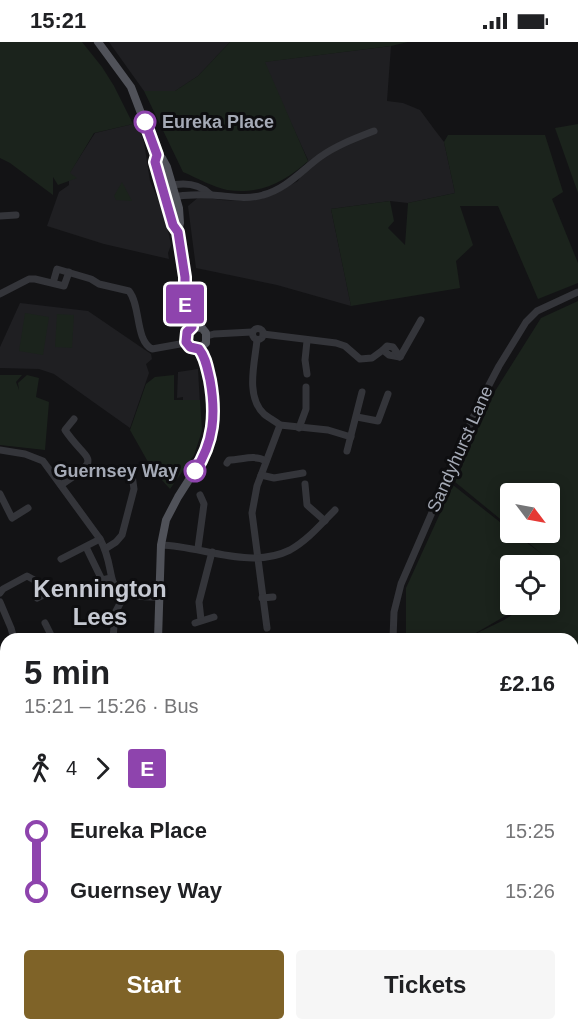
<!DOCTYPE html>
<html lang="en">
<head>
<meta charset="utf-8">
<style>
	body { margin:0; font-family:Arial,sans-serif; background:#f6f6f6; color:#202124; height:100vh; display:flex; flex-direction:column; font-size:22px; white-space:nowrap }
	* { box-sizing:border-box; margin:0 }
	p { font-size:20px; color:#757577 }
	.icon { flex:none; width:33px; height:33px; fill:none; stroke:currentColor; stroke-width:2; stroke-linecap:round; stroke-linejoin:round }
	.map { position:relative; flex:1; overflow:hidden }
	.sheet { position:absolute; left:0px; top:591px; width:579px; height:398px; display:flex; flex-direction:column; background:#fff; border-radius:18px 18px 0 0; box-shadow:0 3px 15px #0003 }
	.sheet>* { flex:none }
	.badge { padding:0 12px; border-radius:4px; font-size:21px; line-height:39px }
	.needle { width:39px; rotate:122deg }
	.fabs { position:absolute; left:500px; top:441px; display:grid; gap:12px }
	.fabs a { display:grid; place-items:center; width:60px; height:60px; border-radius:6px; background:#fff; box-shadow:0 3px 15px #0003; font-size:30px }
	.map>.badge { position:absolute; translate:-50% -50%; box-shadow:0 0 0 3px #fff }
	.legs { display:flex; align-items:center; gap:9px; height:66px; padding:0 24px; font-size:20px }
	.legs p { margin-inline-start:auto }
	.overview { display:flex; align-items:center; justify-content:space-between; height:102px; padding:0 24px }
	h1 { font-size:33px; font-weight:800; line-height:45px }
	.primary-button { display:flex; gap:12px; margin-top:auto; padding:12px 24px }
	.primary-button a { flex:1; height:69px; border-radius:6px; background:#7f6328; color:#fff; font-size:24px; font-weight:800; line-height:69px; text-align:center }
	.primary-button a+a { background:#f6f6f6; color:#202124 }
	ul { padding:0 24px; list-style:none }
	li { display:flex; align-items:center; gap:21px; height:60px; font-size:22px }
	li i { display:grid; place-items:center; width:9px; height:100%; margin:0 8px; background:currentColor }
	li i::after { content:''; width:15px; height:15px; margin:-8px; border:4px solid; border-radius:50%; background:#fff }
	li p { margin-inline-start:auto }
	li:first-child i { background:linear-gradient(#0000 50%,currentColor 0) }
	li:last-child i { background:linear-gradient(currentColor 50%,#0000 0) }
	.status { display:flex; justify-content:space-between; align-items:center; height:42px; padding:0 30px; background:#fff; direction:ltr }
	.status svg { height:16px; fill:currentColor }
	.map>svg:first-child { display:block }
	.built { fill:#1f1f22 }
	.green { fill:#1b231c; fill-rule:evenodd }
	.lines { fill:none; stroke-linecap:round; stroke-linejoin:round }
	.minor { stroke:#34353a; stroke-width:7 }
	.major { stroke:#505259; stroke-width:8 }
	.line-1-casing { stroke:#fff; stroke-width:14 }
	.line-1 { stroke:#8e44ad; stroke-width:9 }
	.stop-1-dot { fill:#fff; stroke:#8e44ad; stroke-width:3 }
	.labels { text-anchor:middle; stroke-width:6; stroke-linejoin:round; paint-order:stroke }
	.stop-label { font-size:18px; font-weight:bold; fill:#a5aab6; stroke:#0e0e10; text-anchor:start }
	.street-label { font-size:18px; fill:#a5aab6; stroke:#0e0e10 }
	.district-label { font-size:24px; font-weight:bold; fill:#c6c9d2; stroke:#0e0e10 }
</style>
</head>
<body>
<div class="status"><b>15:21</b><svg viewBox="0 0 49 12"><path d="M0 12V9h3v3zM5 12V6h3v6zM10 12V3h3v9zM15 12V0h3v12zM26 1h20v11H26zM47 4h2v5h-2z"/></svg></div>
<div class="map">
<svg width="578" height="988" viewBox="0 0 578 988">
	<rect width="100%" height="100%" fill="#131315"/>
	<g class="built">
		<path d="M109 0H230L198 34 175 49H144Z"/>
		<path d="M391 4 387 59 403 61 420 68 434 87 444 100 455 151 408 161 390 159 331 167 351 264 277 243 196 226 188 164 200 154 221 158 240 159 272 153 298 139 308 118 263 20Z"/>
		<path d="M137 81 144 100 150 139 165 173 171 203 168 211 169 217 104 202 47 184 59 150 69 143V132L95 91Z"/>
		<path d="M20 261 88 269 151 312 152 317 146 322 149 331 130 386 54 332 39 327 0 326V305Z"/>
		<path d="M198 327 200 363 183 364V355L177 356 178 330Z"/>
	</g>
	<g class="green">
		<path d="M0 0H82L102 25 114 44 133 82 94 91 70 131 77 136 58 143 53 135V153L10 121 0 116Z"/>
		<path d="M230 0H408L391 4 265 20 308 119C285 140 260 153 227 148 213 145 197 136 183 130L144 49H175L198 34Z"/>
		<path d="M578 82V151L555 86Z"/>
		<path d="M448 93H545L563 150 552 157 578 221V241L538 257 498 164H460L473 203 456 219 460 246 351 264 331 167 390 159 394 179 388 186 405 203 408 161 455 151 444 100Z"/>
		<path d="M122 140 132 159 116 158 114 154Z"/>
		<path d="M578 259V880L573 881V597H406V546L453 443 510 488V490L514 491 543 513 517 491 549 490V452H510V485L455 440 492 354 541 276ZM510 524H549V548L554 546 549 549V562L528 563 504 578 469 595 524 563 510 562Z"/>
		<path d="M25 271 49 275 43 313 19 309Z"/>
		<path d="M57 272 74 273 72 306 55 305Z"/>
		<path d="M0 333H22L16 340 19 348 18 341 27 333 39 336 36 355 49 360 45 408 0 403Z"/>
		<path d="M174 333V358H200L202 387 200 395 194 413 170 447 152 427 130 388 146 342 155 335Z"/>
		<path d="M573 956H578V988H446L451 982H573Z"/>
	</g>
	<g class="lines">
		<g class="minor">
			<path d="M168 144C184 140 198 141 210 152"/>
			<path d="M166 156C181 153 196 152 212 153 229 154 246 158 263 153 286 147 301 129 320 115 337 103 356 96 374 89"/>
			<path d="M0 174 16 173"/>
			<path d="M53 241 57 227 91 237 99 242 129 249C141 264 135 298 152 307L180 302 185 297"/>
			<path d="M0 252 29 237H35L64 244 69 230"/>
			<circle cx="258" cy="292" r="5.5"/>
			<path d="M263 292 336 301 345 304 360 317 372 316 383 308 389 313 400 315 421 278"/>
			<path d="M207 294 214 292 252 290"/>
			<path d="M257 298C255 320 245 354 264 372 269 376 275 379 280 383L257 444 252 471 267 586"/>
			<path d="M307 299 305 318 307 332"/>
			<path d="M383 308 387 304 393 305 400 315"/>
			<path d="M357 375 378 379 388 352"/>
			<path d="M280 383 328 388 351 395"/>
			<path d="M299 386 306 367V345"/>
			<path d="M0 408 25 412 43 419 100 497C121 536 95 555 159 555"/>
			<path d="M347 409 362 350"/>
			<path d="M227 421 229 418C242 418 254 412 266 419"/>
			<path d="M261 433 274 436 303 431"/>
			<path d="M305 442 307 463 325 479"/>
			<path d="M61 443C105 414 87 421 65 388L74 377"/>
			<path d="M0 452 12 476 28 466"/>
			<path d="M161 503C202 504 250 528 290 508 308 498 321 482 335 468"/>
			<path d="M86 505 102 538 111 536"/>
			<path d="M198 506 204 462 200 453"/>
			<path d="M105 507 116 500 122 493 134 447 132 433"/>
			<path d="M61 517 100 497"/>
			<path d="M0 551 3 547 27 534 36 539 45 552 37 556"/>
			<path d="M262 556 273 555"/>
			<path d="M0 560 11 586 14 597"/>
			<path d="M201 578 199 560 212 510"/>
			<path d="M45 581 53 597"/>
			<path d="M195 581 214 575"/>
			<path d="M113 597 115 571 125 552"/>
			<path d="M393 597 394 570 401 542 479 362 499 324 526 280 537 269 578 250"/>
			<path d="M0 610H6"/>
			<path d="M0 676 6 675"/>
			<path d="M0 816 6 814"/>
			<path d="M573 954H578"/>
			<path d="M0 965 6 957"/>
			<path d="M50 982 52 988"/>
			<path d="M438 988 443 982"/>
		</g>
		<g class="major">
			<path d="M98 0 131 45 157 113C153 125 171 179 178 190"/>
			<path d="M157 113 162 116 167 125 179 166 180 181 178 190 185 235V264L192 285"/>
			<path d="M158 597 161 503 166 478 178 455 206 411 211 398 214 376 213 359 205 314 199 307H193L186 300 187 290 192 285 202 286 206 291V301L199 307"/>
			<path d="M253 982 255 988"/>
		</g>
	</g>
	<g class="lines">
		<defs>
			<path id="line-1" d="M145 80 157 113 155 120 173 183 178 190 185 235V264L192 285 187 290 186 300 190 305 199 307C206 316 207 326 210 338 216 372 214 400 195 429"/>
		</defs>
		<use href="#line-1" class="line-1-casing"/>
		<use href="#line-1" class="line-1"/>
	</g>
	<g class="stop-1-dot">
		<circle cx="145" cy="80" r="10"/>
		<circle cx="195" cy="429" r="10"/>
	</g>
	<g class="labels">
		<g class="stop-label">
			<text x="162" y="86">Eureka Place</text>
			<text x="178" y="435" text-anchor="end">Guernsey Way</text>
		</g>
		<g class="street-label">
			<text transform="translate(460 407) rotate(-66)" y="6">Sandyhurst Lane</text>
		</g>
		<g class="district-label">
			<text x="100" y="555">Kennington<tspan x="100" dy="28">Lees</tspan></text>
		</g>
	</g>
</svg>
<div class="fabs">
<a><svg class="needle" viewBox="-14 -14 28 28"><path d="M0-13l5 13h-10z" fill="#e53935"/><path d="M0 13l5-13h-10z" fill="#757577"/></svg></a>
<a><svg class="icon" aria-label="locate" viewBox="0 0 24 24"><circle cx="12" cy="12" r="6"/><path d="M12 2v4M12 18v4M2 12h4M18 12h4"/></svg></a>
</div>
<b class="badge" style="left:185px;top:262px;background:#8e44ad;color:#fff">E</b>
<section class="sheet">
<div class="overview"><div><h1>5 min</h1><p>15:21 – 15:26 · Bus</p></div><b>£2.16</b></div>
<div class="legs"><svg class="icon" aria-label="walk" viewBox="0 0 24 24"><circle cx="13" cy="4" r="2"/><path d="M13 8l-2 6 4 7M11 14l-3 7M7 12l3-4h3l4 4"/></svg>4<svg class="icon" aria-label="forward" viewBox="0 0 24 24"><path d="M9 5l7 7-7 7"/></svg><b class="badge" style="background:#8e44ad;color:#fff">E</b></div>
<ul>
<li><i style="color:#8e44ad"></i><b>Eureka Place</b><p>15:25</p></li>
<li><i style="color:#8e44ad"></i><b>Guernsey Way</b><p>15:26</p></li>
</ul>
<div class="primary-button"><a>Start</a><a>Tickets</a></div>
</section>
</div>
</body>
</html>
